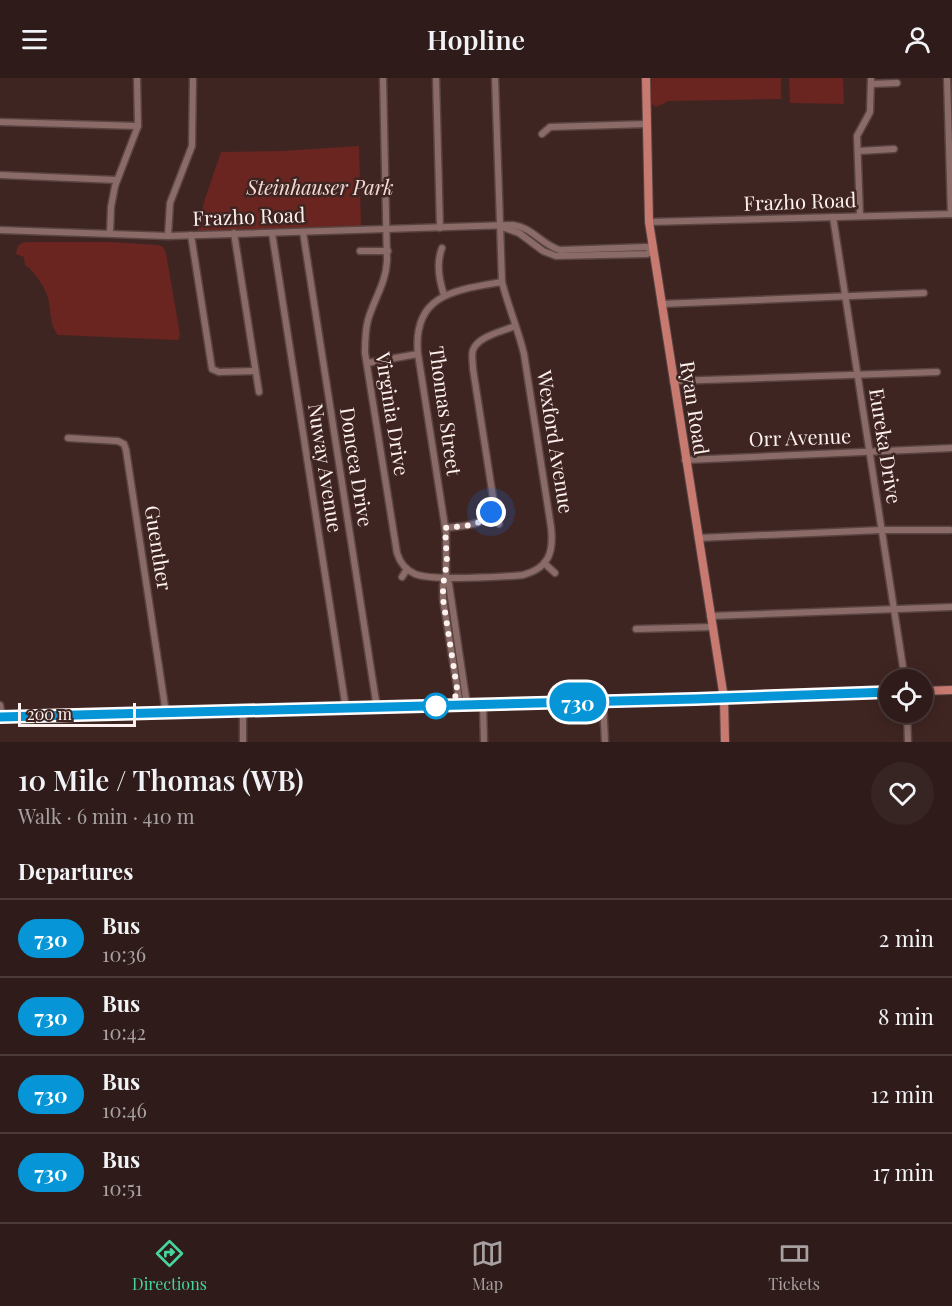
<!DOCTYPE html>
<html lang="en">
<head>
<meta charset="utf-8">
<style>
	body { margin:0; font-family:"Playfair Display",serif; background:#372523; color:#f1f3f6; height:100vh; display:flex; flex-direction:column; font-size:22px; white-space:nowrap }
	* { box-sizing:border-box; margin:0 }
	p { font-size:20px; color:#a7a1a2 }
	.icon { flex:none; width:33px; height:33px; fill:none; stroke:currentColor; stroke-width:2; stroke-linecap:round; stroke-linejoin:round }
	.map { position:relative; height:664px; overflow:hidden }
	.side { display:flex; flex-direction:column; background:#2f1c1a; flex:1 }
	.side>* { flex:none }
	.badge { padding:0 12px; border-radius:20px; font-size:21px; line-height:39px }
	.fabs { position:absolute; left:879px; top:591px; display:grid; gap:12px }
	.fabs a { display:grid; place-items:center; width:54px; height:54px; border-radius:50%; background:#2f1c1a; box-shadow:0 3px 15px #0003,0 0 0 2px #4a3a39; font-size:30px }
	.scale { position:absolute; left:18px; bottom:15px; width:118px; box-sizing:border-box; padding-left:6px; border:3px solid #fdf1f0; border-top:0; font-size:16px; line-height:21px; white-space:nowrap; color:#fdf1f0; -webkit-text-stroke:4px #3f2522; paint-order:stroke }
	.you { position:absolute; width:30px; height:30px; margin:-15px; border:4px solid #fff; border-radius:50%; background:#1a73e8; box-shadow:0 0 0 9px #1a73e833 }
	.map>.badge { position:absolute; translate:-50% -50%; box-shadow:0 0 0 3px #fff }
	h2 { padding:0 18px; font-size:22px; line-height:54px }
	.round { display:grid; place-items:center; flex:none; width:63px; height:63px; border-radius:32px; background:#372523 }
	.headline { display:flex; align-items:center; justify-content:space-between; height:102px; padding:0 18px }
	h1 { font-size:28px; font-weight:600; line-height:45px }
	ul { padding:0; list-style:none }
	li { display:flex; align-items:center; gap:18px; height:78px; padding:0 18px; border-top:2px solid #4a3a39 }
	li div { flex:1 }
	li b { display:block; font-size:22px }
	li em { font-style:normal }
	li .badge { min-width:66px; font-weight:700; text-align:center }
	header { display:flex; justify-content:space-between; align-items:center; height:78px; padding:0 18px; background:#2f1c1a; font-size:27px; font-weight:600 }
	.tab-bar { display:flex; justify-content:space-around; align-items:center; height:84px; border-top:2px solid #4a3a39; background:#2f1c1a; font-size:16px; color:#a7a1a2 }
	.tab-bar a { display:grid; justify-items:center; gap:3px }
	.tab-bar .current { color:#47d49d }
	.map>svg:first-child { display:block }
	.green { fill:#6a2520 }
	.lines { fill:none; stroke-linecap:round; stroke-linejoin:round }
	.minor-casing { stroke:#594442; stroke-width:9 }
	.major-casing { stroke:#594442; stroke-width:10 }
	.minor { stroke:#8a6b67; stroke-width:6 }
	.major { stroke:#c87a71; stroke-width:8 }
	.line-casing { stroke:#fff; stroke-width:14 }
	.line { stroke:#0696d7; stroke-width:9 }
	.walk { stroke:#fdf1f0; stroke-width:6; stroke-dasharray:0 10.8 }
	.stop-dot { fill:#fff; stroke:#0696d7; stroke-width:3 }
	.labels { text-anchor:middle; stroke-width:5; stroke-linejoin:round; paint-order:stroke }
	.park-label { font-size:20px; font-style:italic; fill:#f3dad7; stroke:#3f2522 }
	.street-label { font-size:20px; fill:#fdf1f0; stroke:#3f2522 }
</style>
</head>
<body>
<header><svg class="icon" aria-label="menu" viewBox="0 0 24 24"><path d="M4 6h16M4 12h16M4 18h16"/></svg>Hopline<svg class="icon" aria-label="person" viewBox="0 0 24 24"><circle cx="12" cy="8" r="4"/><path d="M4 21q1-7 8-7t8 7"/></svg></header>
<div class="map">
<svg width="952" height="664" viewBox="0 0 952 664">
	<rect width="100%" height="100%" fill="#3f2522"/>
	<g class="green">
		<path d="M651 0H781V21L669 23 656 29 652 26Z"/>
		<path d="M789 0H843L844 26 790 25Z"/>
		<path d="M359 68 361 149 197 154 204 124 221 74 282 73Z"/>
		<path d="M28 164H110L158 167 163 169 166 175 180 257 178 262 58 257C50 247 51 235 49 224 47 212 35 193 25 187L24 179 16 176C18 167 18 165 28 164Z"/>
	</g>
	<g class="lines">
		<defs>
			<g id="minor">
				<path d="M383 0 387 183C386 205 374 221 368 242 365 253 365 264 365 275L397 475C400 485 406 492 415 496 431 503 503 499 523 497 549 490 554 474 551 449L524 276C518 251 508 228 502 204L495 0"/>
				<path d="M436 0 440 150"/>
				<path d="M947 0 951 136"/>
				<path d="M871 6 897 5"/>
				<path d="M0 44 138 48"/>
				<path d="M542 56 550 49 647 46"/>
				<path d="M859 73 894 71"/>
				<path d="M0 97 117 102"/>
				<path d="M860 138 857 58 870 34 871 0"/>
				<path d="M833 139 905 602"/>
				<path d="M649 144 952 136"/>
				<path d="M499 148 519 155 543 173 556 178 647 176 653 172"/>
				<path d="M0 152 168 158 513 147C532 149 542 167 560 172L647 169 653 172"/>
				<path d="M303 154 377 630"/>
				<path d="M110 155 111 129 115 108 138 48 137 0"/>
				<path d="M234 155 259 314"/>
				<path d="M272 155 346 631"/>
				<path d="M191 157 212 291 219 294 255 293"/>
				<path d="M168 158 170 125 192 68 193 0"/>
				<path d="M442 170C436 185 439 202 444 217"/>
				<path d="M360 173H388"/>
				<path d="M661 226 924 215"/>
				<path d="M367 285 418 276"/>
				<path d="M673 303 937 294"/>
				<path d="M68 360 118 363 124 366 126 372 166 635"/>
				<path d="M685 382 952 370"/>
				<path d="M489 437 499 446"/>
				<path d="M445 450C468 447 493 449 493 419L473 291C473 285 471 277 473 272 478 258 504 253 515 248"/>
				<path d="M698 460 881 452H950"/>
				<path d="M544 485 555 495"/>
				<path d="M402 499 407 491"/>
				<path d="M446 499 443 507V521L460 627"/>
				<path d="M710 538 952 529"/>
				<path d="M636 551 712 549"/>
				<path d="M603 623 605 664"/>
				<path d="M0 627 2 639"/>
				<path d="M467 627 449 506 446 499V455L418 276C412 216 455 212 502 204"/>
				<path d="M483 627 484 664"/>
				<path d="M243 633V664"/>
				<path d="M907 634 908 664"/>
			</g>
			<g id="major">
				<path d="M646 0 649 144 724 620 725 664"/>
				<path d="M922 613 952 612"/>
				<path d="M0 640 674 622 890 614"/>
			</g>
		</defs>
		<use href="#minor" class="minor-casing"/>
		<use href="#major" class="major-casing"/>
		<use href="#minor" class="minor"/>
		<use href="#major" class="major"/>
	</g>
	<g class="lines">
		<defs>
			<path id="line" d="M0 639 695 621 890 614"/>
		</defs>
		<use href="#line" class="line-casing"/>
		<use href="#line" class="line"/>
		<path class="walk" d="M436 628 458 617 443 521V507L447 484 445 450C461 448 482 449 491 434"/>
	</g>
	<circle class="stop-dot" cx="436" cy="628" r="12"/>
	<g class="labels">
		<g class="park-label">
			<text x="320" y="117">Steinhauser Park</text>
		</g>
		<g class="street-label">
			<text transform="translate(800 124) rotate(-2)" y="7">Frazho Road</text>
			<text transform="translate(249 139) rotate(-2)" y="7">Frazho Road</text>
			<text transform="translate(694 330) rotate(81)" y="7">Ryan Road</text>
			<text transform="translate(445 333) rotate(82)" y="7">Thomas Street</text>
			<text transform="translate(392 336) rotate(81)" y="7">Virginia Drive</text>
			<text transform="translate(800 360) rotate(-2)" y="7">Orr Avenue</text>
			<text transform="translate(555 364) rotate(81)" y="7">Wexford Avenue</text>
			<text transform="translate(885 368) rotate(81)" y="7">Eureka Drive</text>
			<text transform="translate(356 389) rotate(81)" y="7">Doncea Drive</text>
			<text transform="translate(325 390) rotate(81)" y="7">Nuway Avenue</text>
			<text transform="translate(158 470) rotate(81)" y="7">Guenther</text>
		</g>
	</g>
</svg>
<div class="fabs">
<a><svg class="icon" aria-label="locate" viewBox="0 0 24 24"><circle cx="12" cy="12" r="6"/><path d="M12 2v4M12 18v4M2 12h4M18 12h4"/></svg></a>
</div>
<div class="scale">200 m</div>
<div class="you" style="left:491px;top:434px"></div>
<b class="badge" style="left:578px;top:624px;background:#0696d7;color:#fff">730</b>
</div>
<section class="side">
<div class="headline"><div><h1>10 Mile / Thomas (WB)</h1><p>Walk · 6 min · 410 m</p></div><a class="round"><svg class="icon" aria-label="heart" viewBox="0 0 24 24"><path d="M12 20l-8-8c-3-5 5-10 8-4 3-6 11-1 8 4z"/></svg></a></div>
<h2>Departures</h2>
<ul>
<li><span class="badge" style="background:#0696d7;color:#fff">730</span><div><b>Bus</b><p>10:36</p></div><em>2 min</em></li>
<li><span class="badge" style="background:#0696d7;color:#fff">730</span><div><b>Bus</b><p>10:42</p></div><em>8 min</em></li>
<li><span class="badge" style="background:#0696d7;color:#fff">730</span><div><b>Bus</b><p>10:46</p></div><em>12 min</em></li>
<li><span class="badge" style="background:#0696d7;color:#fff">730</span><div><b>Bus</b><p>10:51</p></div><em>17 min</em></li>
</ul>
</section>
<nav class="tab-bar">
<a class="current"><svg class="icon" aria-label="directions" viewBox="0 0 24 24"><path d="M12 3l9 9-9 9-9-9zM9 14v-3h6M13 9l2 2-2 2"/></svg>Directions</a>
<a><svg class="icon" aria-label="map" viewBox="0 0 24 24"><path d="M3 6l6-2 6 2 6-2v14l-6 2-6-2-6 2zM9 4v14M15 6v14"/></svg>Map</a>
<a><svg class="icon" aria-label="tickets" viewBox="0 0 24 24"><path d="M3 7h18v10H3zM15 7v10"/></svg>Tickets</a>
</nav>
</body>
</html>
